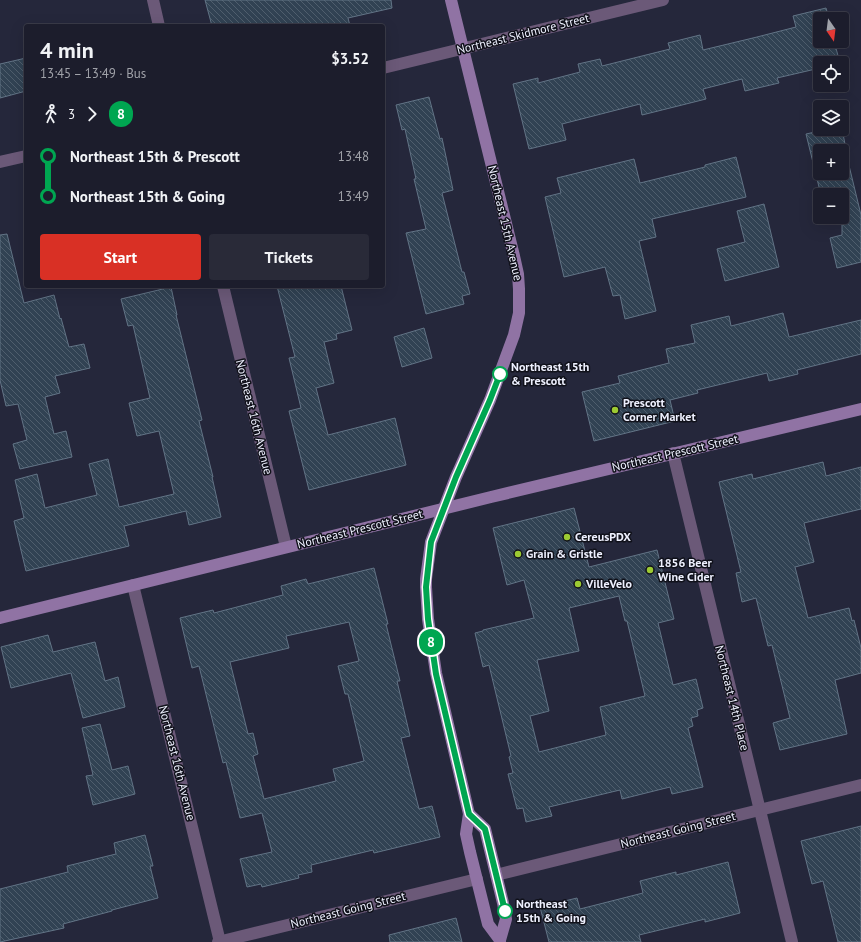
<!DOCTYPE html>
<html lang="en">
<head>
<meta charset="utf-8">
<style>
	body { margin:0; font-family:"PT Sans",sans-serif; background:#292a38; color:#f1f3f6; height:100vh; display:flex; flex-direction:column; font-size:15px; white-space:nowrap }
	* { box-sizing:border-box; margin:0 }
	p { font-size:13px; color:#a0a2a9 }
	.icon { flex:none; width:22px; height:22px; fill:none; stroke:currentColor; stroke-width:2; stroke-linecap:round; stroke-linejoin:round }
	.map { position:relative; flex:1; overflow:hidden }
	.sheet { position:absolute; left:24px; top:24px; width:361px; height:264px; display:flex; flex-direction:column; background:#1c1d2c; border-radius:4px; box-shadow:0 4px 16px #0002,0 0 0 1px #3a3b48 }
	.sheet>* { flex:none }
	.badge { padding:0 8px; border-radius:13px; font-size:14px; line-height:26px }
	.needle { width:26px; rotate:166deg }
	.controls { position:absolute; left:813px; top:12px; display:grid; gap:8px }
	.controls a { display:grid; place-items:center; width:36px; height:36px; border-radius:4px; background:#1c1d2c; box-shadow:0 4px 16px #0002,0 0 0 1px #3a3b48; font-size:20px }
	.map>.badge { position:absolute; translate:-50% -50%; box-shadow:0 0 0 2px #fff }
	.legs { display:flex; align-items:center; gap:6px; height:44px; padding:0 16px; font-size:13px }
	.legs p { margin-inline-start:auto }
	.summary { display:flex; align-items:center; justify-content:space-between; height:68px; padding:0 16px }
	h1 { font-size:22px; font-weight:800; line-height:30px }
	.action { display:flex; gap:8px; margin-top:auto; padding:8px 16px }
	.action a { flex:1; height:46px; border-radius:4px; background:#d93025; color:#fff; font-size:16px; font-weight:800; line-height:46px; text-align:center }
	.action a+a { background:#292a38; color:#f1f3f6 }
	ul { padding:0 16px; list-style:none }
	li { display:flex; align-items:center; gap:14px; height:40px; font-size:15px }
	li i { display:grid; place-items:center; width:6px; height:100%; margin:0 5px; background:currentColor }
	li i::after { content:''; width:10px; height:10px; margin:-5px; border:3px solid; border-radius:50%; background:#1c1d2c }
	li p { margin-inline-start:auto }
	li:first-child i { background:linear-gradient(#0000 50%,currentColor 0) }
	li:last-child i { background:linear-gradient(currentColor 50%,#0000 0) }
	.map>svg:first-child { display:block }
	.building { fill:url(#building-back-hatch); stroke:#627486; fill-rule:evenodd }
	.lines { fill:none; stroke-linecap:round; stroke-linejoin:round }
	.street { stroke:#6b5978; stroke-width:12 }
	.secondary { stroke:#9073a4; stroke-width:12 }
	.line-1-casing { stroke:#fff; stroke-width:9 }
	.line-1 { stroke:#00a651; stroke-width:6 }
	.stop-1-dot { fill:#fff; stroke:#00a651; stroke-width:2 }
	.poi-dot { fill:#9cca32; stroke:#10111a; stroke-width:1.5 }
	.labels { text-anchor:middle; stroke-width:3; stroke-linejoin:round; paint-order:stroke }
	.street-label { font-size:12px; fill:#eef0fe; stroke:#10111a }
	.stop-label { font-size:12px; font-weight:bold; fill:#eef0fe; stroke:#10111a; text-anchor:start }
	.poi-label { font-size:12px; font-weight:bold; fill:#eef0fe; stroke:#10111a; text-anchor:start }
</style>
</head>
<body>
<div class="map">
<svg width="861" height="942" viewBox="0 0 861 942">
	<defs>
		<pattern id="building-back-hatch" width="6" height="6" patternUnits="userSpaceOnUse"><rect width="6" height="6" fill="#314253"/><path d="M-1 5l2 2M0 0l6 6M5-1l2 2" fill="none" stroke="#4f5e6d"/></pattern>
	</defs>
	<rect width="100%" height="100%" fill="#25273b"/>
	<g class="building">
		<path d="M205 0H391L392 8 348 18 350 26H212Z"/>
		<path d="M826 8 829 19H820V41H834L840 63H820V68L777 78 779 83 745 91 742 79 703 89 706 99 642 115 640 104 562 124 566 140 529 149 513 84 538 78V83L580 72 578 64 600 59 602 66 670 49 668 43 700 35 703 50 757 37 796 27 793 16Z"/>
		<path d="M26 58V91L0 98V64Z"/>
		<path d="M429 97 440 139 442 138 453 190 442 193 462 272H464L470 294 462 296 464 304 426 314 406 233 426 229 414 179H416L405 129 402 130 396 105Z"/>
		<path d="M829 129H842L846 149H845L861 215V262L837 268 830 238 842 235V195H821L806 134ZM820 151H842V173H820Z"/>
		<path d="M736 157 746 197 652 219 656 237 639 241 656 311 625 319 620 295 613 296 605 267 564 277 545 197 561 193 557 178 634 159 640 183 705 167V165Z"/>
		<path d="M764 204 779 267 725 281 717 249 745 242 737 211Z"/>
		<path d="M7 234 24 303 54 295 60 319 61 318 69 347 84 344 90 368 55 376 60 393 45 397 54 434 66 431 72 457 20 469 13 444 27 440 18 404 6 406 0 380V235Z"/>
		<path d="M277 286H341L352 330 336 334 337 339 324 342 334 383 316 388 328 435 395 418 406 465 309 490 289 411 301 408 289 358 295 357Z"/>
		<path d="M171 287 177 315H176L202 420 199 421 213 477H212L221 517 189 525 186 511 124 526 129 546 26 571 14 521 24 518 15 480 37 474 45 508 97 495 89 464 108 459 119 507 174 494 159 431 137 436 129 403 150 398 133 325 128 326 121 299Z"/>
		<path d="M783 313 789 337 861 320V354L797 370 798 374 769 381 767 373 697 390 698 393 670 400 675 421 594 441 582 392 620 383 618 376 669 363 666 349 695 343 691 325 729 316 731 326Z"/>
		<path d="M424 328 432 358 402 367 394 337Z"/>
		<path d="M823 462 826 476 861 467V509L804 523 814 562 795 567 808 618 849 608 852 621 854 620 861 648V673L835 680 847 734 780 750 773 723 790 718 772 645 768 646 756 598 742 602 736 573 741 572 719 482 752 474 753 479Z"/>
		<path d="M574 508 589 567 657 550 674 619 658 623 673 685 696 679 703 708 697 710 698 716 691 718 693 726 688 728 703 787 672 794 670 787 622 799 620 790 549 807 552 816 526 822 523 808 517 809 508 774 513 773 509 757 511 756 489 665 483 667 475 633 483 631V630L534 618 524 580 507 585 493 528ZM619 596 625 621H627L645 696 600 707 606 735 539 752 530 716 549 711 537 660 579 651 569 608Z"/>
		<path d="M374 568 388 624H386L400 681H397L410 736 401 738 419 809 432 806 440 837 374 853 373 850 311 865 312 872 298 875 299 878 262 887 261 884 247 887 240 859 272 852 262 813 240 818 226 762 223 763 199 666 192 668 180 618 213 610 214 613 283 595 281 586 306 579 308 584ZM349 622 359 661 338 666 345 694H348L364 761 333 769 336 781 264 799 253 756 258 754 253 733 248 734 230 662 289 648 286 636Z"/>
		<path d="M48 635 53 652 95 642 105 681 118 677 125 707 83 718 71 673 11 688 1 647Z"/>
		<path d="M100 724 112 770 128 766 135 794 93 805 86 776 93 775 82 728Z"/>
		<path d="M861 826V942H838L823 881 812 884 801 841Z"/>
		<path d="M145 835 153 866H150L158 898 112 910V911L63 924 64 928 0 942V889L68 872 67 866 116 854 114 843Z"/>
		<path d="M728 862 740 913 705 922V919L639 935 641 942H549L540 907 577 898 580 909 643 893 640 881 676 872V875Z"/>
		<path d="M456 918 462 942H390L389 935Z"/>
	</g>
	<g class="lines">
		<g class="street">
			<path d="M153 0 159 26"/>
			<path d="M383 68 663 0"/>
			<path d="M0 162 26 156"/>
			<path d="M223 286 286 547"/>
			<path d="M673 453 792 942"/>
			<path d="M133 585 220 942"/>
			<path d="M496 875 861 785"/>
			<path d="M218 942 477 879"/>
		</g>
		<g class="secondary">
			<path d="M451 0 514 256 518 274 519 289V313L514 335 490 400 456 477 431 542 426 579V587L428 619 436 673 469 814 466 834 470 852 488 924 500 940V942"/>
			<path d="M0 618 491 497 861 409"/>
			<path d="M469 814 485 829 503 903 506 919 500 940"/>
		</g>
	</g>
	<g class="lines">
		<defs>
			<path id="line-1" d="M500 374 490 400 456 477 431 542 426 587 428 619 436 674 469 814 485 829 505 911"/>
		</defs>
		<use href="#line-1" class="line-1-casing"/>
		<use href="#line-1" class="line-1"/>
	</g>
	<g class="stop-1-dot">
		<circle cx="500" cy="374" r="7"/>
		<circle cx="505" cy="911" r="7"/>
	</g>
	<g class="poi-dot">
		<circle cx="615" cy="410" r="4"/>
		<circle cx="567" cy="537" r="4"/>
		<circle cx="518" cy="554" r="4"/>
		<circle cx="650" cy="570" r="4"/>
		<circle cx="578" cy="584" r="4"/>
	</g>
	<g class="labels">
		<g class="street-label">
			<text transform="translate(523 34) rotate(-14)" y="4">Northeast Skidmore Street</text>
			<text transform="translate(505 223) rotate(77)" y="4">Northeast 15th Avenue</text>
			<text transform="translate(254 417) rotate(76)" y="4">Northeast 16th Avenue</text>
			<text transform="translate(675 453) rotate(-13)" y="4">Northeast Prescott Street</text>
			<text transform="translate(360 529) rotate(-14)" y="4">Northeast Prescott Street</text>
			<text transform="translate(732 698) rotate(76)" y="4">Northeast 14th Place</text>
			<text transform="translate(177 763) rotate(76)" y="4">Northeast 16th Avenue</text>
			<text transform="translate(678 830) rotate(-14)" y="4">Northeast Going Street</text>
			<text transform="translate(348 910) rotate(-14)" y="4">Northeast Going Street</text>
		</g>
		<g class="stop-label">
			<text x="511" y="371">Northeast 15th<tspan x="511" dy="14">&amp; Prescott</tspan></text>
			<text x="516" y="908">Northeast<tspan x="516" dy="14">15th &amp; Going</tspan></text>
		</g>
		<g class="poi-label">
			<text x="623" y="407">Prescott<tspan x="623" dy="14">Corner Market</tspan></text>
			<text x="575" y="541">CereusPDX</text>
			<text x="526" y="558">Grain &amp; Gristle</text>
			<text x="658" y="567">1856 Beer<tspan x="658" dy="14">Wine Cider</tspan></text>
			<text x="586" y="588">VilleVelo</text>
		</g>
	</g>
</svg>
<div class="controls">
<a><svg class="needle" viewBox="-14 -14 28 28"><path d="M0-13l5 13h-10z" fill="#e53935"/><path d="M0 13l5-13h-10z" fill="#a0a2a9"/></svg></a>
<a><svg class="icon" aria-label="locate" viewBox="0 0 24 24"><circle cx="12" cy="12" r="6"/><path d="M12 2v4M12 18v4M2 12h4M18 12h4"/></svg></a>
<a><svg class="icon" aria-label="layers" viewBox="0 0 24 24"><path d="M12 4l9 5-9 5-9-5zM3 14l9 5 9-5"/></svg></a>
<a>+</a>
<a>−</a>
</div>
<b class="badge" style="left:431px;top:642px;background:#00a651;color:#fff">8</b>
<section class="sheet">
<div class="summary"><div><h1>4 min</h1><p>13:45 – 13:49 · Bus</p></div><b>$3.52</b></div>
<div class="legs"><svg class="icon" aria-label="walk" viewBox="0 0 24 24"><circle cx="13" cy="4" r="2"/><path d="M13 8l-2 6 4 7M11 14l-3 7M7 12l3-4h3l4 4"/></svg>3<svg class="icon" aria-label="forward" viewBox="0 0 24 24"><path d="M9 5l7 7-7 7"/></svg><b class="badge" style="background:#00a651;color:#fff">8</b></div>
<ul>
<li><i style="color:#00a651"></i><b>Northeast 15th &amp; Prescott</b><p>13:48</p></li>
<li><i style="color:#00a651"></i><b>Northeast 15th &amp; Going</b><p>13:49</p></li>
</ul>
<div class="action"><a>Start</a><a>Tickets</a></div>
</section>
</div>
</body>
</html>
